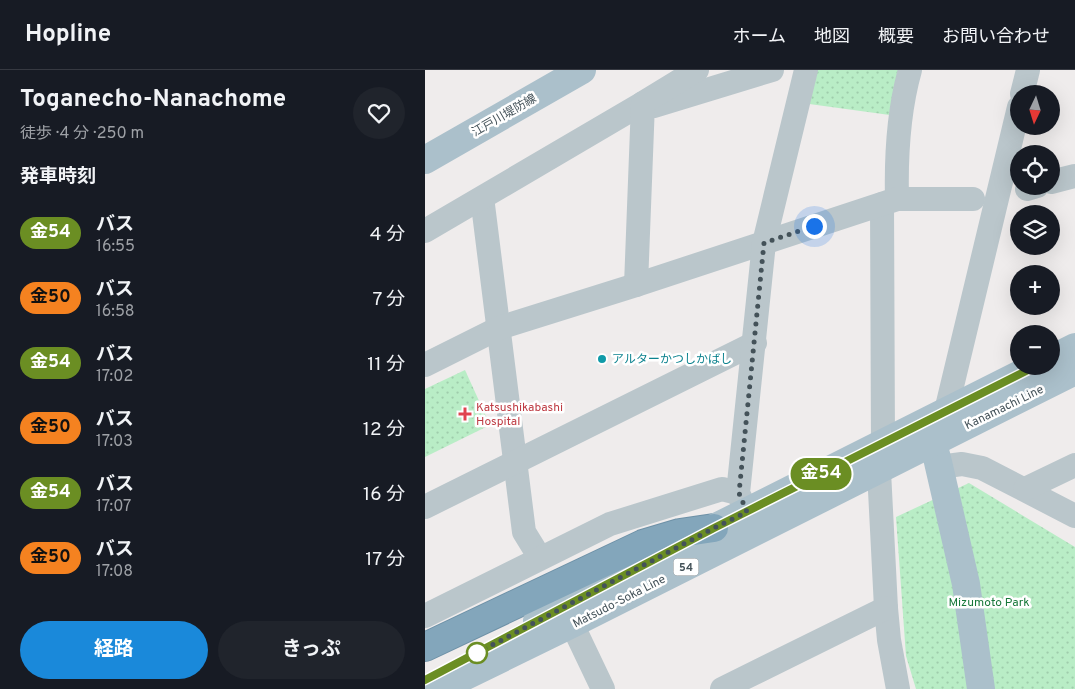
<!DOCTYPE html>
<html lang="ja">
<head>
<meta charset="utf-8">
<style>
	body { margin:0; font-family:Overpass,"Noto Sans JP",sans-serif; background:#20242c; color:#f1f3f6; height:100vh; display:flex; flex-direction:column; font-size:19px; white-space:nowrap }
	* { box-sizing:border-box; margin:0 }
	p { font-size:16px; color:#9ea1a6 }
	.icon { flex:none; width:28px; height:28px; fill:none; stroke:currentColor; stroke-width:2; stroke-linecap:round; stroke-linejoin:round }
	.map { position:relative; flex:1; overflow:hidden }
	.side { display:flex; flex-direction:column; background:#171b24; width:425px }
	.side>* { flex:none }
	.badge { padding:0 10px; border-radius:16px; font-size:18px; line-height:32px }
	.needle { width:32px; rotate:184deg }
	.controls { position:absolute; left:585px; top:15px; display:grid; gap:10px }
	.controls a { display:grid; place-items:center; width:50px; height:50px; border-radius:50%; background:#171b24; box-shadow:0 5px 20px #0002; font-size:25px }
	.you { position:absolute; width:25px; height:25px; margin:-12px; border:4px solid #fff; border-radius:50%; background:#1a73e8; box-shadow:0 0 0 8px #1a73e833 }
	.map>.badge { position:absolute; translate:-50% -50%; box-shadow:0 0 0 2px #fff }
	h2 { padding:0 20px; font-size:19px; line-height:45px }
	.round { display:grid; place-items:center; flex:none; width:52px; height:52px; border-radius:26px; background:#20242c }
	.headline { display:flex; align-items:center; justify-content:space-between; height:85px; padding:0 20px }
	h1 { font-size:24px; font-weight:700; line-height:38px }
	.cta { display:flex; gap:10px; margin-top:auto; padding:10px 20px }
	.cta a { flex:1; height:58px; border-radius:30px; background:#1a89da; color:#fff; font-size:20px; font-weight:700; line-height:58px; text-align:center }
	.cta a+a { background:#20242c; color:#f1f3f6 }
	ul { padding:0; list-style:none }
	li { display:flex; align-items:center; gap:15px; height:65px; padding:0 20px }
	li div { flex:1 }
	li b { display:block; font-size:19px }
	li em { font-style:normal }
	li .badge { min-width:55px; font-weight:700; text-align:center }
	header { display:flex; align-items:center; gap:30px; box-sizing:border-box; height:70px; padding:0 25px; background:#171b24; border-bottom:1px solid #363941 }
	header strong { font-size:24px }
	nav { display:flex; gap:28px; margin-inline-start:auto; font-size:18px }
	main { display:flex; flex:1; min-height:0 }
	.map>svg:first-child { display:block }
	.grass { fill:url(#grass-dots) }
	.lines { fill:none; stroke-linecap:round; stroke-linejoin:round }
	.highway-casing { stroke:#6e91a7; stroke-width:30 }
	.minor { stroke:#bac6cb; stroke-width:24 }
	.major { stroke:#abc0cb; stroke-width:28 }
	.highway { stroke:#83a6bb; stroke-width:28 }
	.line-casing { stroke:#fff; stroke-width:11 }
	.line { stroke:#6b8e23; stroke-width:8 }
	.walk { stroke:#445259; stroke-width:5; stroke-dasharray:0 9 }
	.culture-dot { fill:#0f9aa8; stroke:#fff; stroke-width:2 }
	.health-dot { fill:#e0444e; stroke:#fff; stroke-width:2 }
	.stop-dot { fill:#fff; stroke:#6b8e23; stroke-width:2.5 }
	.labels { text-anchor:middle; stroke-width:5; stroke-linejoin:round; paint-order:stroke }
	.shield { fill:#fff; stroke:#7c868b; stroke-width:1 }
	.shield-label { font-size:11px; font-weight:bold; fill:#445259 }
	.street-label { font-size:12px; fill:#445259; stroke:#fff }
	.culture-label { font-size:12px; fill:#0d838f; stroke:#fff; text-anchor:start }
	.health-label { font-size:12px; fill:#be3a42; stroke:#fff; text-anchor:start }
	.park-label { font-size:12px; fill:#17783a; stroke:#fff }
</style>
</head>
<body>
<header>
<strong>Hopline</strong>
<nav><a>ホーム</a><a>地図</a><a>概要</a><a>お問い合わせ</a></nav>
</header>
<main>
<section class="side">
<div class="headline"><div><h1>Toganecho-Nanachome</h1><p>徒歩 · 4 分 · 250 m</p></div><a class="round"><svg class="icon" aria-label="heart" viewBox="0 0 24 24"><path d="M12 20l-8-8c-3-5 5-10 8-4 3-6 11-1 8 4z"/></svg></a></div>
<h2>発車時刻</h2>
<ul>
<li><span class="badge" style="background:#6b8e23;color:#fff">金54</span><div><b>バス</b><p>16:55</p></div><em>4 分</em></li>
<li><span class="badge" style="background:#f58220;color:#111">金50</span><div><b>バス</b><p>16:58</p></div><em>7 分</em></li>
<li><span class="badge" style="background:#6b8e23;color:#fff">金54</span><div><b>バス</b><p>17:02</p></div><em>11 分</em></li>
<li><span class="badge" style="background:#f58220;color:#111">金50</span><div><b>バス</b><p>17:03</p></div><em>12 分</em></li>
<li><span class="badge" style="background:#6b8e23;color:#fff">金54</span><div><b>バス</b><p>17:07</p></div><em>16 分</em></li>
<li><span class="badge" style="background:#f58220;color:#111">金50</span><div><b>バス</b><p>17:08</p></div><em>17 分</em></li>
</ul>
<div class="cta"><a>経路</a><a>きっぷ</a></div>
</section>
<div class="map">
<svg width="650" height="619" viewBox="0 0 650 619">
	<defs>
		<pattern id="grass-dots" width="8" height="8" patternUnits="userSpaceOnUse" patternTransform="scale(1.25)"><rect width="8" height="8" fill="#b9edc6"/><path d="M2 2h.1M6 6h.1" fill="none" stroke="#a0cdac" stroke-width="1.8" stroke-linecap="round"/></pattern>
	</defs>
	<rect width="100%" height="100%" fill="#efecec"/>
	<g class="grass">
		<path d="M385 0H479L472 46 377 33Z"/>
		<path d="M40 300 65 355 0 387V319Z"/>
		<path d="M544 413 650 477V619H491L481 586 471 447Z"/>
	</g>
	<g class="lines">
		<defs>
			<path id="highway" d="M0 577 218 474 255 463 289 458"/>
		</defs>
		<use href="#highway" class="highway-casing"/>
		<g class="minor">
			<path d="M597 24 603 0"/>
			<path d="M229 36 347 0"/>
			<path d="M626 112 650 106"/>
			<path d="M602 119 612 116"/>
			<path d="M472 129C471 88 474 39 485 0"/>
			<path d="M54 130 58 135 99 462 115 488"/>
			<path d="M457 134 458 373"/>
			<path d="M0 161 218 33"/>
			<path d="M211 215 218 33 272 0"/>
			<path d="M0 295 74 258 211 215 472 129H548"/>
			<path d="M521 341 594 37"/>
			<path d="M514 397 537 394 557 398 650 446"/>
			<path d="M454 401 461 538 464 570 473 619"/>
			<path d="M600 419 650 395"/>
			<path d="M0 437 330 273"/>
			<path d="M322 442 313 423 339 173 381 0"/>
			<path d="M0 546 185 454 297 419 313 423"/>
			<path d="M147 554 178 619"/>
			<path d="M297 619 461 538"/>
		</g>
		<g class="major">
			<path d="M0 90 157 0"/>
			<path d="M626 289 650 277"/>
			<path d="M500 357 508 373 513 392 541 514 556 619"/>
			<path d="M112 551 289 458 611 296"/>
			<path d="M14 619 147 554 650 301"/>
		</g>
		<use href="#highway" class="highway"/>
	</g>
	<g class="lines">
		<defs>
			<path id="line" d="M0 610 289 458 611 296"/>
		</defs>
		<use href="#line" class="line-casing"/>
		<use href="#line" class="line"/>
		<path class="walk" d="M52 583 289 458 322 442 314 423 339 173 389 156"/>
	</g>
	<circle class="culture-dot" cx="177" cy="289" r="5"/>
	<path class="health-dot" d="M37.5 336.5h5v5h5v5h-5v5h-5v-5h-5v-5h5z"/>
	<circle class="stop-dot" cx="52" cy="583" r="10"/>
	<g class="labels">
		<rect class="shield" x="248.5" y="488.5" width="25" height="17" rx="4"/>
		<g class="shield-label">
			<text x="261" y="501">54</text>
		</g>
		<g class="street-label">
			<text transform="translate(79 45) rotate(-30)" y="4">江戸川堤防線</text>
			<text transform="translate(579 337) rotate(-26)" y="4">Kanamachi Line</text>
			<text transform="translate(194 531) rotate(-27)" y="4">Matsudo-Soka Line</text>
		</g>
		<g class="culture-label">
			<text x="187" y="293">アルターかつしかばし</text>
		</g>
		<g class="health-label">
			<text x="51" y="341">Katsushikabashi<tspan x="51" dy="14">Hospital</tspan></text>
		</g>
		<g class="park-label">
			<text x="564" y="536">Mizumoto Park</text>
		</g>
	</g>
</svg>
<div class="controls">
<a><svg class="needle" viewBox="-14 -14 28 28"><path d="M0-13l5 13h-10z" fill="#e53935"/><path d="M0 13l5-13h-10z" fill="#9ea1a6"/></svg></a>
<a><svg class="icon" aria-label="locate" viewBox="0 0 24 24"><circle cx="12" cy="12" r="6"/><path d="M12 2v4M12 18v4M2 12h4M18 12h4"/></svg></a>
<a><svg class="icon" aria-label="layers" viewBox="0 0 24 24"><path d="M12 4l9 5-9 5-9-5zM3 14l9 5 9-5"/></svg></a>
<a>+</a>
<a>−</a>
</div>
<div class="you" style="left:389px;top:156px"></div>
<b class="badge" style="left:396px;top:404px;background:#6b8e23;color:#fff">金54</b>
</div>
</main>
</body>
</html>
